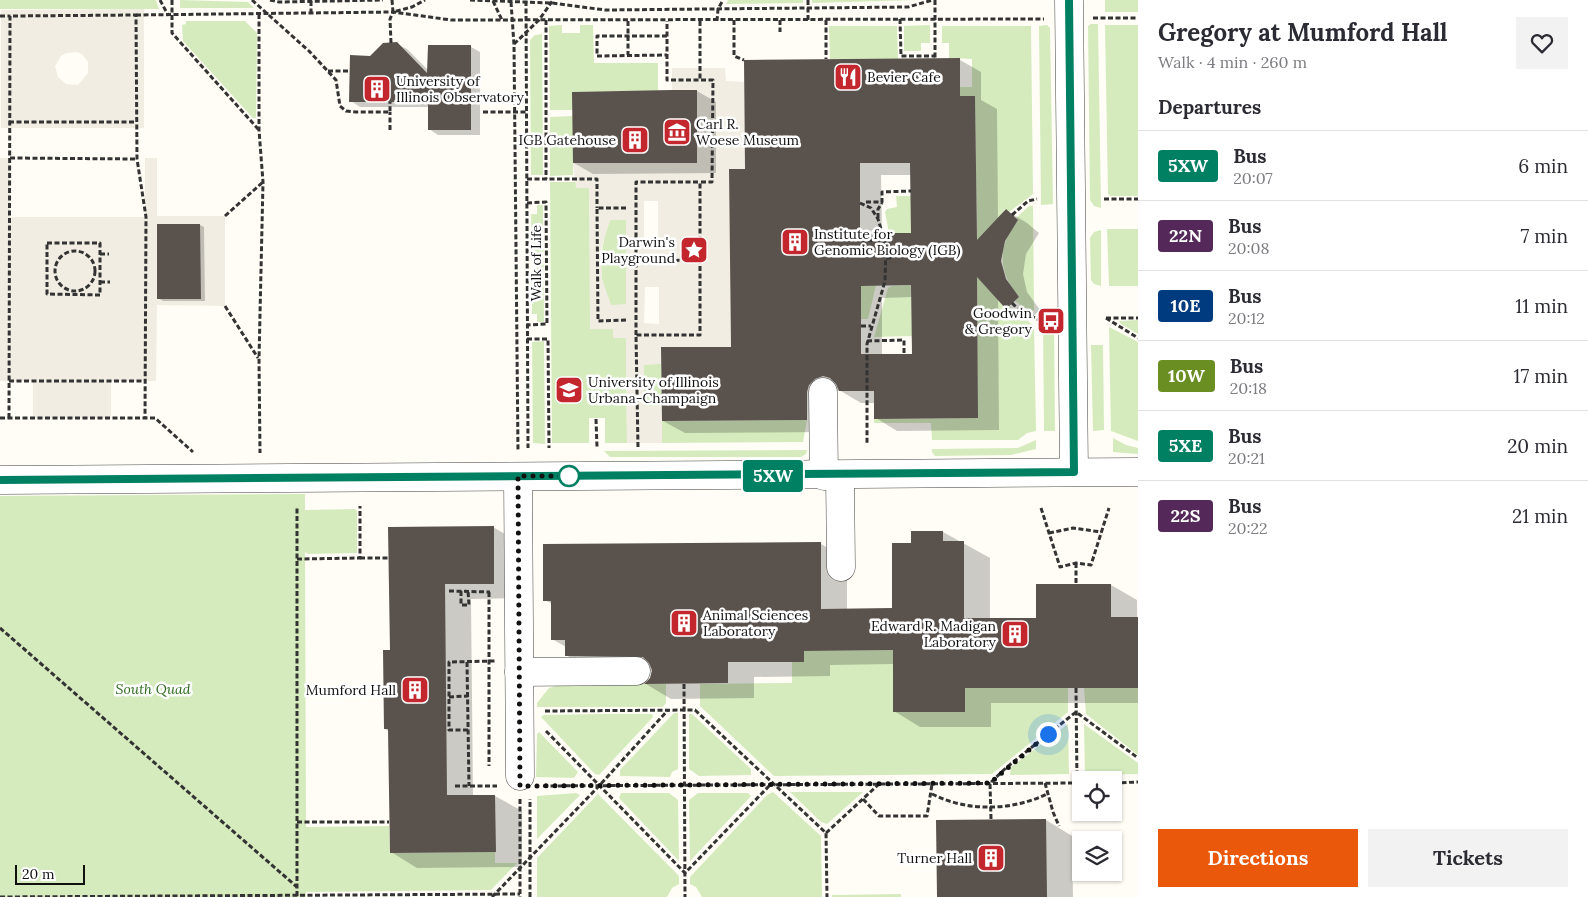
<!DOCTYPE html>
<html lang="en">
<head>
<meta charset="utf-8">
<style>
	body { margin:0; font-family:Lora,serif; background:#f2f2f3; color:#2b2b33; height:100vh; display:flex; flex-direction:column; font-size:19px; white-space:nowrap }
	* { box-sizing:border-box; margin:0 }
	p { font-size:16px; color:#7c7c81 }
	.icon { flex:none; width:28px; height:28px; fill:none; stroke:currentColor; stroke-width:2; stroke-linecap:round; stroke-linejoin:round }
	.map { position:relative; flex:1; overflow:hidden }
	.details { display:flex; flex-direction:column; background:#fff; width:450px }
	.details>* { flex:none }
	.badge { padding:0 10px; border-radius:4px; font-size:18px; line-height:32px }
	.controls { position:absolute; left:1072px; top:771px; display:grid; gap:10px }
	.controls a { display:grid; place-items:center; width:50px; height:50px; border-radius:0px; background:#fff; box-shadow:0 1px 4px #0004; font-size:25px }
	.scale { position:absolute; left:15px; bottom:12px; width:70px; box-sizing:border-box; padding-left:5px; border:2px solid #111; border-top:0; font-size:14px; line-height:18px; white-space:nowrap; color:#111; -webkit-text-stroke:4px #fff; paint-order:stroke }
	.you { position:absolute; width:25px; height:25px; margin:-12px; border:4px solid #fff; border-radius:50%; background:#1a73e8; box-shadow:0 0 0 8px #1a73e833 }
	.map>.badge { position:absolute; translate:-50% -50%; box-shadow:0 0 0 2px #fff }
	h2 { padding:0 20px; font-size:19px; line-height:45px }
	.round { display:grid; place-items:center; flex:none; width:52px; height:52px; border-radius:0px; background:#f2f2f3 }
	.overview { display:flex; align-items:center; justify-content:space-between; height:85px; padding:0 20px }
	h1 { font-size:24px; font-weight:700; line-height:38px }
	.button { display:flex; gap:10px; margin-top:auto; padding:10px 20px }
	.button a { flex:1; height:58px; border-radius:0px; background:#ea580c; color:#fff; font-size:20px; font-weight:700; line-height:58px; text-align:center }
	.button a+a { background:#f2f2f3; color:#2b2b33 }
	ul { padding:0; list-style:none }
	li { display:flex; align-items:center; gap:15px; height:70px; padding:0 20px; border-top:1px solid #e1e1e2 }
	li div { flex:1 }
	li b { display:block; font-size:19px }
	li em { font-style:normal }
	li .badge { min-width:55px; font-weight:700; text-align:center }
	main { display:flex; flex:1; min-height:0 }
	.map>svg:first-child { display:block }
	.green { fill:#d5ebbd }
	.plaza { fill:#f1ede2; fill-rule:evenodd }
	.shadow { fill:#0003; fill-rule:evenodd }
	.building { fill:#5a524d; fill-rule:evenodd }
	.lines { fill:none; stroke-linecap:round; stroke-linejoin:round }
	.minor-casing { stroke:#444; stroke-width:29 }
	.path { stroke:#333; stroke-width:3; stroke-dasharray:5 2.5; stroke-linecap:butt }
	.minor { stroke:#fff; stroke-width:28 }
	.line-casing { stroke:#fff; stroke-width:11 }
	.line { stroke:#008063; stroke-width:8 }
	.walk { stroke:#111; stroke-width:5; stroke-dasharray:0 9 }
	.stop-dot { fill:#fff; stroke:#008063; stroke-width:2.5 }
	.labels { text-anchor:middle; stroke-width:5; stroke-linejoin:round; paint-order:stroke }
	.poi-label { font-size:14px; fill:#111; stroke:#fff; text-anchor:start }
	.street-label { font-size:14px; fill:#111; stroke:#fff }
	.park-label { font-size:14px; font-style:italic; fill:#2f6b1f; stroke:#fff }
</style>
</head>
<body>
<main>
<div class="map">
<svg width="1138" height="897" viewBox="0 0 1138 897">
	<rect width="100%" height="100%" fill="#fffdf5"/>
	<g class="green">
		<path d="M0 0H156L159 9H0Z"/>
		<path d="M180 0 248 2 254 8H180Z"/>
		<path d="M728 0H803V3L726 4Z"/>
		<path d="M812 0H918L812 3Z"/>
		<rect x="1105" y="0" width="33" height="12"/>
		<path d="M186 21H245L257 33 256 118H253L183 41 182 25 186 24Z"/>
		<path d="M1091 24H1098L1101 208 1094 206 1090 200 1088 26Z"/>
		<path d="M562 25V33H580V25H593L594 63H658V91L573 92V110H550L549 26Z"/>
		<path d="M930 25V43H921V51H904V26Z"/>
		<path d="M1047 25 1050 28 1053 204 1041 205 1039 26Z"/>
		<path d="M1105 25H1138V196H1110L1108 194Z"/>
		<path d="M829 26H897L898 59H830Z"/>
		<path d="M942 26H1031L1033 194 1009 212 1005 209 992 227 977 242 975 96H960V87H972V59L949 58V43H942Z"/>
		<path d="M542 34 543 175H531L530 40 535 35Z"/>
		<path d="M573 116V175L550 176V117Z"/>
		<path d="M550 182H576V188H589L591 329H613L626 338 627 443H605V418H589V443H552Z"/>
		<path d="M896 196H911V233H889L885 212 887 209 897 207Z"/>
		<path d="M537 205H543L544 322H537V314H532V268L537 267V259L532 258 531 214H537Z"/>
		<path d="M1029 206H1033L1034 310 1031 312 1015 301 1019 297C998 274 997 244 1018 221L1016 218Z"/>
		<path d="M610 220H626V305H610C597 275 599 250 610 220Z"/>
		<path d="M1107 229H1138V286H1109Z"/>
		<path d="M1101 230V286L1094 284 1091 280 1090 238 1094 232Z"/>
		<path d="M861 245 879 272 868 319H861Z"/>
		<path d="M977 276 1006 309 1009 306 1034 326 1036 431 1027 433 1018 440H932L931 423H874V419L978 418Z"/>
		<path d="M911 285 912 336 874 337 888 288 892 286Z"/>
		<path d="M1138 320V334L1121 324 1119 321Z"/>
		<path d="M1043 322H1054L1055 431H1044Z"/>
		<path d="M1109 327 1138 342V441L1111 431Z"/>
		<path d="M544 341 545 444 533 443 532 342Z"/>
		<path d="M1091 345H1103L1104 430 1093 431Z"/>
		<path d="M644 364H661L662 406H644Z"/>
		<path d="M807 420 803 442 662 443V421Z"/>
		<path d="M1113 438 1126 445 1138 448V454L1113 452Z"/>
		<path d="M1036 440V449L1011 455 935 456 932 452V449L1018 448Z"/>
		<path d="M807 450 806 454 801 457H610L604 451Z"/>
		<path d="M297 494H305V510L355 509 357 511V553L308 554 305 552 306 827 389 826 390 853 495 852V863H517L491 890 306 892V897H0V496Z"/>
		<path d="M893 650V712H965V688H1068V712L992 774 774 776 700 706V684L792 683V662H804V651Z"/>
		<path d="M562 684H666V703L663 707H537V703L549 688Z"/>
		<path d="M1084 688H1138V755L1086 714Z"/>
		<path d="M674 713H678V769L672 772 670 777 620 776V770Z"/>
		<path d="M602 714H652L653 717 599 775 595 774 541 717 544 715Z"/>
		<path d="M689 714H692L751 769V775L699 776 689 769Z"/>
		<path d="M1068 724 1069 774 1010 775 1011 767Z"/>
		<path d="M1084 724 1138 763V774L1085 775Z"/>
		<path d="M539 732 578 772 574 778 536 777 537 734Z"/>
		<path d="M773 792 821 836 822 897H702L696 887 690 884V877L767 795Z"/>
		<path d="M790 792H863L827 824 821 822Z"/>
		<path d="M576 793 580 795 537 839V796Z"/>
		<path d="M621 793H669L678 800 679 861 619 798Z"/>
		<path d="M698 793H748L751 796 690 861 689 800Z"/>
		<path d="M598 794 679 876V884L672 888 667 897H537V858Z"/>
		<path d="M901 894V897H832V895Z"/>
	</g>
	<g class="plaza">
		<path d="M144 9V128H1V10ZM77 52 82 54 88 62V73L78 85 66 84 58 77 55 66 61 56 66 53Z"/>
		<path d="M672 68H725L726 81 744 82 745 169H729L731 347H661V364L644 365V406H662V443H627L626 338H613V329H590L589 188H576L573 163H697V90H672ZM644 201H658V238H644ZM610 220H626V304L611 305 602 279 601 249ZM645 287H659V324L644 323Z"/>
		<path d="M0 158H10V217H145V158H157V216H225V306L157 305 156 381H111V418H33V381H0ZM157 224H200V299H157Z"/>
	</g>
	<g class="shadow">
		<path d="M397 44 407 49 429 71 471 47 480 52V135H438L429 129V107H360L351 101 370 57Z"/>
		<path d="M960 60 981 72V100L997 109 998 219 1006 210 1027 223 1039 233 1026 254 1023 274 1027 292 1040 310 1028 321 1007 308 998 299 999 430 897 431 876 418 875 403H861L839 390 831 397 829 432 685 433 663 421 732 348 746 170ZM881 175H912V234H882ZM913 297V355H882V298Z"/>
		<path d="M697 91 716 102V173L593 174 574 163Z"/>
		<path d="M200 225 204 227 205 301H163L158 298Z"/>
		<path d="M493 527 520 543V598L471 599 473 796H495L522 811V867L417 868 391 852 390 732 385 729 391 651 390 528Z"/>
		<path d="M943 532 990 558V619H1037L1111 585 1137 600 1138 703H991V727H920L894 711V664L830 665V676L754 677V698L671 699 646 684 651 679 653 671H593L566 655V647L552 639V604L545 600 821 544 847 559V610L894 609 912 544Z"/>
		<path d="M1046 820 1072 836 1073 897H938Z"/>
	</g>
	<g class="building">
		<path d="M397 42 427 73 428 45H471V130H428V102H349L350 55 370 56 383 43Z"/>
		<path d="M960 58V96H975L977 240 1006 209 1018 220 1005 241 1001 261 1006 279 1019 297 1006 309 977 277 978 418 874 419V391H839L836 384 830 378 823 376 815 379 809 385 807 392V420L662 421 661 347H731L729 169H745L744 60ZM860 163H910L911 233H860ZM911 285 912 354H861V286Z"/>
		<path d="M672 90H697V163H573L572 92Z"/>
		<path d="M157 224H200L201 299H157Z"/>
		<path d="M494 526V584H445L447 795H495L496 852 390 853 388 729H384L383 650H390L388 527Z"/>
		<path d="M911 531H943V541H964V618H1036V584H1111V617H1138V688H965V712H893V650L804 651V662H728V683L644 684 650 678 652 670 649 663 643 657 565 656V640H551V601H543V544L821 542V609L892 608V543H911Z"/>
		<path d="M1046 819 1047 897H937L936 820Z"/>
	</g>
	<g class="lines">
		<defs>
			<g id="minor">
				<path d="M1069 0 1074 472"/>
				<path d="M823 392 824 476"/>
				<path d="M840 475 841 567"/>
				<path d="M518 477 520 776"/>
				<path d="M0 480 1138 472"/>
				<path d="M519 672 636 671"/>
			</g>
		</defs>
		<use href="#minor" class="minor-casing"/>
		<g class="path">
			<path d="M160 0 168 15"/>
			<path d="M172 0V33L259 130"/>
			<path d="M252 0 309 51 336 80 340 106 346 111 356 112H390V102"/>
			<path d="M270 0 279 2 383 0"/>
			<path d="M392 0 393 12 412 7 425 0"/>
			<path d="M470 0 552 3 605 10 908 7 933 0"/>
			<path d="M808 0V20"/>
			<path d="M935 0V59"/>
			<path d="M311 1V13"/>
			<path d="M493 1 502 20"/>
			<path d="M526 1 528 448"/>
			<path d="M511 2 514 45 518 451"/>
			<path d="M259 14V130L263 182 259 359 260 453"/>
			<path d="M136 15 393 12 451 20 1044 19"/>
			<path d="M0 16H9"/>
			<path d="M1093 18H1138"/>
			<path d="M900 19 901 56H935"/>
			<path d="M546 20V179"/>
			<path d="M734 20V56L744 60"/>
			<path d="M780 20V32"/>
			<path d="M826 20V59"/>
			<path d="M628 21V55"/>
			<path d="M700 21V80"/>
			<path d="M717 21 718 9 723 0"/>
			<path d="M667 36H597V56L667 55"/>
			<path d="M391 43 390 19 393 12"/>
			<path d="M514 44 539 20 553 0"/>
			<path d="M328 71H350"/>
			<path d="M483 112H526"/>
			<path d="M9 122H136"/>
			<path d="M390 130V112"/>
			<path d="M10 158 137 159"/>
			<path d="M527 179H597V208"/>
			<path d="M1104 199H1138"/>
			<path d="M866 202H882V192L911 191"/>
			<path d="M527 203 546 202 547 324 527 325"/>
			<path d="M860 203 871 208 878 219 886 246 885 281 867 344V445"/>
			<path d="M626 208H597L598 321 626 320"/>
			<path d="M1012 215 1028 201 1037 199"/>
			<path d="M225 216 263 182"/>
			<path d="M878 218V209L882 203"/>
			<path d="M860 240 885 241"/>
			<path d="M47 243H100V295L47 294Z"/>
			<circle cx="75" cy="271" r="20"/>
			<path d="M100 254H109"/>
			<path d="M886 258H892"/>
			<path d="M637 261 700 260"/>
			<path d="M100 282H110"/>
			<path d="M1012 303 1019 310 1039 320"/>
			<path d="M225 306 258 358"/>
			<path d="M1106 318 1138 338"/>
			<path d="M1106 318H1138"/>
			<path d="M861 326H871"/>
			<path d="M636 335V182H700"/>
			<path d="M527 339H548L549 448"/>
			<path d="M867 341 904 340V353"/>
			<path d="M9 381H145"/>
			<path d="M0 418H155L193 452"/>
			<path d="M9 418 10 16 136 15 137 159 146 217 145 418"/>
			<path d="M596 419 597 447"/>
			<path d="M638 447 636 335H700V182H712L713 80H667V21"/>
			<path d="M1041 508 1060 567 1076 563 1091 565 1109 508"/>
			<path d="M1049 533 1073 528 1101 532"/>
			<path d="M360 558H389"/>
			<path d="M297 559 360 558V506"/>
			<path d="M1076 563V584"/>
			<path d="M449 591 490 592"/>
			<path d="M461 591V605H469L468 591"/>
			<path d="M489 592V766"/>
			<path d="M0 628 297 887"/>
			<path d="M467 662 469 786"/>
			<path d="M684 684 685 897"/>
			<path d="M1076 688 1077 783"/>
			<path d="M449 697 468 696"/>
			<path d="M545 711 695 710 826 833 827 897"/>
			<path d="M468 730H449V662L495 661"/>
			<path d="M546 731 685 873 770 785"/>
			<path d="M1045 783 1053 812 1059 826"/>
			<path d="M1114 783 1138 782"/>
			<path d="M455 786H497"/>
			<path d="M543 786 1081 783"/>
			<path d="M932 794C968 812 1011 811 1047 794"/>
			<path d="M520 799V897"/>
			<path d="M863 799 879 816H927L932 784"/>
			<path d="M991 819 990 783 1007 767 1076 712 1138 758"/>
			<path d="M297 822H389"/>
			<path d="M826 833 879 784"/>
			<path d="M297 896V506"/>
			<path d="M0 897 520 894"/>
			<path d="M492 897 599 786 668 710"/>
			<path d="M530 897V799"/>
		</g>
		<use href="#minor" class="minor"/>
	</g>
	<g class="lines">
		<defs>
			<path id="line" d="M0 480 1074 472 1069 0"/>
		</defs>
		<use href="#line" class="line-casing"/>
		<use href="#line" class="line"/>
		<path class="walk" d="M569 476H518L520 786 990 783 1048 734"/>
	</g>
	<defs>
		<symbol id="restaurant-square" viewBox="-11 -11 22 22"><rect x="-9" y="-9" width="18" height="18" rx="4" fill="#c4262e" stroke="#fff"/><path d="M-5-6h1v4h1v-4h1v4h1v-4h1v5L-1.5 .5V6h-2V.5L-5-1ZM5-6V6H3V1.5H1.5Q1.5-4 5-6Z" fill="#fff"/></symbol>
		<symbol id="building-square" viewBox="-11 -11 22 22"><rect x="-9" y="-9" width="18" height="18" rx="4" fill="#c4262e" stroke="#fff"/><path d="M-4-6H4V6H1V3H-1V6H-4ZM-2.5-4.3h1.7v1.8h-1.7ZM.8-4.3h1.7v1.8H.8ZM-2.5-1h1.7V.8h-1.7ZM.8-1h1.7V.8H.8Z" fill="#fff"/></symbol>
		<symbol id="museum-square" viewBox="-11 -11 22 22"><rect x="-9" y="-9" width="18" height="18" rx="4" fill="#c4262e" stroke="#fff"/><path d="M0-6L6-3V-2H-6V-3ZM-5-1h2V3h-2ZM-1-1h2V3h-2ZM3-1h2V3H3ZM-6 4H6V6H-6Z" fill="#fff"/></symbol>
		<symbol id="sight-square" viewBox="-11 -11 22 22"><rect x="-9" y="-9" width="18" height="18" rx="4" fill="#c4262e" stroke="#fff"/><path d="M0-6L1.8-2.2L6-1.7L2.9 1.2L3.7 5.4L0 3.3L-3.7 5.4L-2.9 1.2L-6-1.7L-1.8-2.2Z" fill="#fff"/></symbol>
		<symbol id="bus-square" viewBox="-11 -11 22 22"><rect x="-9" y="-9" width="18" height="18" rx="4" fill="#c4262e" stroke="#fff"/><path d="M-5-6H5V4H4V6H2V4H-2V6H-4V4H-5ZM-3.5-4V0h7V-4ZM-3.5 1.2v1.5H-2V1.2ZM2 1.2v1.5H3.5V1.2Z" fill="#fff"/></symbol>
		<symbol id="university-square" viewBox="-11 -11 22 22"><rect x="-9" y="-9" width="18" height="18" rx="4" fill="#c4262e" stroke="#fff"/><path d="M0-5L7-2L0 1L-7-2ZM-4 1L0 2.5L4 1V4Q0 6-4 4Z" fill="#fff"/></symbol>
	</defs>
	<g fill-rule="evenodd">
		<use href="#restaurant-square" x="832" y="61" width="32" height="32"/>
		<use href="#building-square" x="361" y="73" width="32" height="32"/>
		<use href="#museum-square" x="661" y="116" width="32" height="32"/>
		<use href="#building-square" x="619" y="124" width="32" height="32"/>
		<use href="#building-square" x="779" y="226" width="32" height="32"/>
		<use href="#sight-square" x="678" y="234" width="32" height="32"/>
		<use href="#bus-square" x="1035" y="305" width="32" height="32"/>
		<use href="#university-square" x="553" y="374" width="32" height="32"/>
		<use href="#building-square" x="668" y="607" width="32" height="32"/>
		<use href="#building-square" x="999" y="618" width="32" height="32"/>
		<use href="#building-square" x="399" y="674" width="32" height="32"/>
		<use href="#building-square" x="975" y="842" width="32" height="32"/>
	</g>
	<circle class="stop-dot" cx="569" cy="476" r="10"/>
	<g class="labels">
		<g class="poi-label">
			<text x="867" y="82">Bevier Cafe</text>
			<text x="396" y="86">University of<tspan x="396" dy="16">Illinois Observatory</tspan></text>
			<text x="696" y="129">Carl R.<tspan x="696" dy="16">Woese Museum</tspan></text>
			<text x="616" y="145" text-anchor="end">IGB Gatehouse</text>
			<text x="814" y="239">Institute for<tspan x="814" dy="16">Genomic Biology (IGB)</tspan></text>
			<text x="675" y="247" text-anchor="end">Darwin's<tspan x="675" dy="16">Playground</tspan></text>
			<text x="1032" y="318" text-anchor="end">Goodwin<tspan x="1032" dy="16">&amp; Gregory</tspan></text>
			<text x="588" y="387">University of Illinois<tspan x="588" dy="16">Urbana-Champaign</tspan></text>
			<text x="703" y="620">Animal Sciences<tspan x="703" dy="16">Laboratory</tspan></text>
			<text x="996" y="631" text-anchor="end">Edward R. Madigan<tspan x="996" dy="16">Laboratory</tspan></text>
			<text x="396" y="695" text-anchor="end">Mumford Hall</text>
			<text x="972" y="863" text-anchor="end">Turner Hall</text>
		</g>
		<g class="street-label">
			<text transform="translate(536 263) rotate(-90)" y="5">Walk of Life</text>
		</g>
		<g class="park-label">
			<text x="153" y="694">South Quad</text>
		</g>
	</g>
</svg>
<div class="controls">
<a><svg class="icon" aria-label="locate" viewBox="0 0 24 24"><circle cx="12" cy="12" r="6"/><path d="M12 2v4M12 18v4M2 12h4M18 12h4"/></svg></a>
<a><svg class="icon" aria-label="layers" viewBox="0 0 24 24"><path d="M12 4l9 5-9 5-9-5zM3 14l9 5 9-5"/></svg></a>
</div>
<div class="scale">20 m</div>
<div class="you" style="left:1048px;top:734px"></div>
<b class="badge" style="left:773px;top:476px;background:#008063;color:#fff">5XW</b>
</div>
<section class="details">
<div class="overview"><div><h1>Gregory at Mumford Hall</h1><p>Walk · 4 min · 260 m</p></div><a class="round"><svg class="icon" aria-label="heart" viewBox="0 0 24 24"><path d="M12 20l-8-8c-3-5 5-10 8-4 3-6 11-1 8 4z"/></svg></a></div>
<h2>Departures</h2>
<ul>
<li><span class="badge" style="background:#008063;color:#fff">5XW</span><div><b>Bus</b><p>20:07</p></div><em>6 min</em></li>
<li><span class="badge" style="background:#542859;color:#fff">22N</span><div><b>Bus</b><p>20:08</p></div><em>7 min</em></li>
<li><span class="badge" style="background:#003b80;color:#fff">10E</span><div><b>Bus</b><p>20:12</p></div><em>11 min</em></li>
<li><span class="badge" style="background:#6b8e23;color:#fff">10W</span><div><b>Bus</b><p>20:18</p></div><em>17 min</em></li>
<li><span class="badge" style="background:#008063;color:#fff">5XE</span><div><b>Bus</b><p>20:21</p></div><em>20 min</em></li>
<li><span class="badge" style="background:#542859;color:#fff">22S</span><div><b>Bus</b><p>20:22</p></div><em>21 min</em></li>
</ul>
<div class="button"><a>Directions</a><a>Tickets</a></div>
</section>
</main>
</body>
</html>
